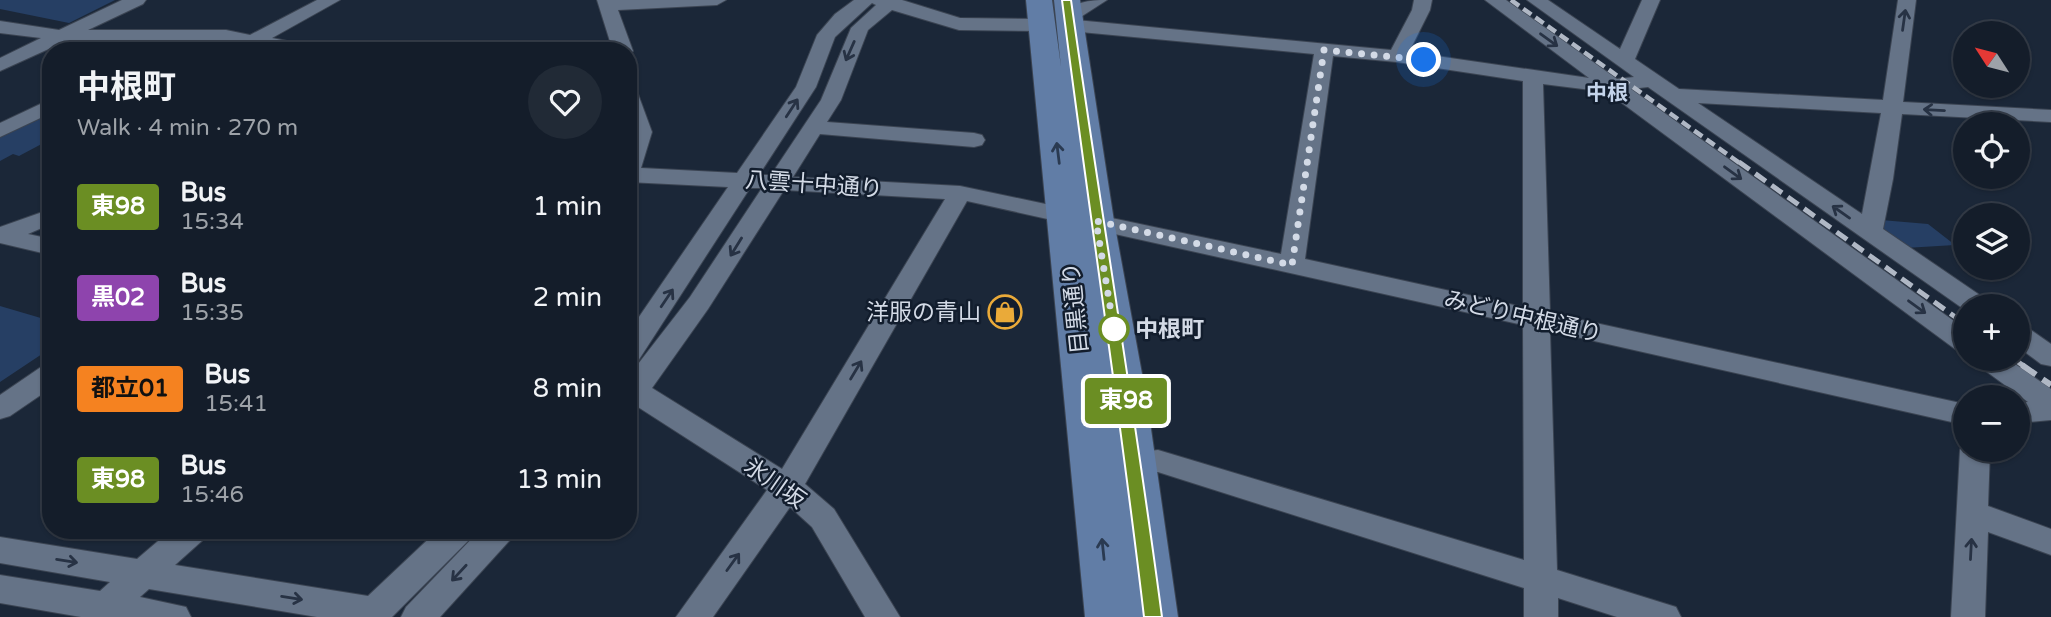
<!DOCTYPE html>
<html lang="en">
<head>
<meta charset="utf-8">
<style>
	body { margin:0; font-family:"Varela Round","Noto Sans JP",sans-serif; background:#212a36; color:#f1f3f6; height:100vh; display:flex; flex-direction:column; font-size:26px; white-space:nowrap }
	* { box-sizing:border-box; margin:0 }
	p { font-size:23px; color:#9da2a8 }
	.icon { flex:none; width:38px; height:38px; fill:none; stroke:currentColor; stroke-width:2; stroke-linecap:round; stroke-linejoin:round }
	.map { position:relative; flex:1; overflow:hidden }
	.sheet { position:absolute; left:42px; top:42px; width:595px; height:497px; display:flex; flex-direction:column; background:#141d2a; border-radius:28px; box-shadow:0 2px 5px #0004,0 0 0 2px #333b47 }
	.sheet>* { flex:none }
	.badge { padding:0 14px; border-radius:5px; font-size:24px; line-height:46px }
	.needle { width:46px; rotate:306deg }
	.tools { position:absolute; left:1953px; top:21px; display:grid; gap:14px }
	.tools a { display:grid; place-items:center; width:77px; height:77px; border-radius:50%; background:#141d2a; box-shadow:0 2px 5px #0004,0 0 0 2px #333b47; font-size:35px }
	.you { position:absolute; width:35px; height:35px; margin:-18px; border:5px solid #fff; border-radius:50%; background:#1a73e8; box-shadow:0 0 0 10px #1a73e833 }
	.map>.badge { position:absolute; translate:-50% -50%; box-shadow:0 0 0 4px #fff }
	.round { display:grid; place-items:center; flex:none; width:74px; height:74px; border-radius:37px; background:#212a36 }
	.head { display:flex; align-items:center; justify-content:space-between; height:119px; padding:0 35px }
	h1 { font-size:33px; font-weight:700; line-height:52px }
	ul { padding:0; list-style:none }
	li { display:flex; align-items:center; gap:21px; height:91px; padding:0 35px }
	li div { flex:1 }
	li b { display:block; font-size:26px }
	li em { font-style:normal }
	li .badge { min-width:77px; font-weight:700; text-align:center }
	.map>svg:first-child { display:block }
	.green { fill:#263f64 }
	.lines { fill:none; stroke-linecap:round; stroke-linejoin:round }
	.street-casing { stroke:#3b4452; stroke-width:2 }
	.primary-casing { stroke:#3b4452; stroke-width:2 }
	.street { fill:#657387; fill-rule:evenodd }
	.primary { fill:#617da6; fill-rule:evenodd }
	.rail-far2 { stroke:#b0b8c5; stroke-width:4.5; stroke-dasharray:10 5; stroke-linecap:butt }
	.rail-far1 { stroke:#b0b8c5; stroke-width:5; stroke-dasharray:13 7; stroke-linecap:butt }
	.rail { stroke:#b0b8c5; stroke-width:6; stroke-dasharray:17 8; stroke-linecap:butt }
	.oneway { stroke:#273244 }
	.oneway2 { stroke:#2a3a51 }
	.line { fill:#6b8e23; stroke:#fff; stroke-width:2 }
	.walk { stroke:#d3dae6; stroke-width:7; stroke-dasharray:0 12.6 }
	.stop-dot { fill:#fff; stroke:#6b8e23; stroke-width:3.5 }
	.labels { text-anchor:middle; stroke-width:5; stroke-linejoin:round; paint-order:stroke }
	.far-quarter-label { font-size:21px; font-weight:bold; fill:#c4d4eb; stroke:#121d2d }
	.street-label { font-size:23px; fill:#d3dae6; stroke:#121d2d }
	.poi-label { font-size:23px; fill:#d3dae6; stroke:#121d2d; text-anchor:end }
	.stop-label { font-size:23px; font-weight:bold; fill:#d3dae6; stroke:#121d2d; text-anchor:start }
</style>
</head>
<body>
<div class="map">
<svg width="2051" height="617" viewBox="0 0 2051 617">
	<rect width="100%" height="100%" fill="#1b2738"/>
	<g class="green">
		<path d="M0 0H115L69 23 0 9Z"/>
		<path d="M51 110V139L19 156 13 154 0 161V136Z"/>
		<path d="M1881 220 1928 224 1955 245 1905 248 1879 230Z"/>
		<path d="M0 306 51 321V348L0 382Z"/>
	</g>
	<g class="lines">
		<defs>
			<g id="street">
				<path d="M122 0H146L143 4 88 30H226L250 35 317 0H340L272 38 317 47 320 51H276L226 42H64L0 71V58L41 38 0 33V21L59 30Z"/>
				<path d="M597 0H726L717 5 618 10 633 51 628 56V51H613Z"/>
				<path d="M854 0H902L960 18 1042 19 1051 25 1042 31 959 30 892 10 868 30 841 100 827 122 974 133 982 135 985 140 982 145 974 147 820 134 793 177 960 186 1281 254 1314 54 1070 31 1061 25 1065 21 1060 16C1073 2 1089 0 1107 0L1076 20 1391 50 1412 10 1414 0H1432L1430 10 1409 52 1589 78 1485 0H1506L1617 79 1634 77 1527 0H1548L1620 49 1642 0H1660L1635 59 1679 89 1883 100 1898 0H1916L1903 102 2051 110V122L1902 114 1893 179 1883 229 1987 300 1991 306H1965V310L1648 87 1631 89 1965 329V351L1955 349 1607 92 1543 84 1550 313 1965 404V425L1550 331 1557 570 1676 607 1681 617H1617L1558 598V617H1524V588L1158 472 1132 473 1121 470 1117 462 1121 454 1158 450 1524 560 1523 325 967 201 805 484 834 509 900 617H865L812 527 790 507 713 617H676L767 490 638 407 628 410V377L690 297 762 188H750L638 361 628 363V333L728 187 628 182V88L635 90 638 94 652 132 641 168 737 173 796 87 817 35 835 14ZM872 3 876 5 851 28 821 100 771 175H759L816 87 835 37ZM1333 56 1397 62 1523 81V307L1305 259ZM1698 103 1881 113 1862 214ZM784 190 945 199 782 469 652 388 708 309Z"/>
				<path d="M51 99V113L0 137V123Z"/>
				<path d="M51 209V224L28 234 51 239V255L0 243V227Z"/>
				<path d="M2018 325 2028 328 2051 344V366L2041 364 2018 347Z"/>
				<path d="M1975 359H2008L2051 389V420L2018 423V403L2028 402 1979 366Z"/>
				<path d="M51 364V388L10 416 0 419V395L41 367Z"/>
				<path d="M1964 442 1965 450H1990L1988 506 2051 529V555L1988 532 1985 617H1951L1960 450Z"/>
				<path d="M171 530H209L204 539 175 565 368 596 438 530H475L470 539 392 617H317L149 589 140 597 186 607 191 617H81L0 603V575L100 591 110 582 0 563V537L137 559Z"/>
				<path d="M480 530H516L511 539 440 617H401L406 607Z"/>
			</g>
			<path id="primary" d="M1026 0H1052L1061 67 1054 0H1080L1114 221 1147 401 1178 617H1085Z"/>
		</defs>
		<use href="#street" class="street-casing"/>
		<use href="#primary" class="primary-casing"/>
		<use href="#street" class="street"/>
		<use href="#primary" class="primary"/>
		<path class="rail-far2" d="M1511 0 1741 164"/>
		<g class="rail-far1">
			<path d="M1739 162 1965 324"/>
			<path d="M2014 359 2025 367"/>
		</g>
		<path class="rail" d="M2022 365 2051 385"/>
	</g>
	<defs><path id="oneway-shaft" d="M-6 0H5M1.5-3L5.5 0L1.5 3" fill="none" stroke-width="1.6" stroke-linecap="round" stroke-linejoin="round" transform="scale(1.75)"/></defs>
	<g class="oneway">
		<use href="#oneway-shaft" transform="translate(1904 20) rotate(-82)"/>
		<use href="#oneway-shaft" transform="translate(1549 40) rotate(36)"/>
		<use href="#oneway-shaft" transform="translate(850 51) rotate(114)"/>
		<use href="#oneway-shaft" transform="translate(792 108) rotate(-57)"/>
		<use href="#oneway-shaft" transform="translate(1934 110) rotate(-177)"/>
		<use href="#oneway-shaft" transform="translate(1733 173) rotate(36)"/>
		<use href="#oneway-shaft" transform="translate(1841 212) rotate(-145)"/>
		<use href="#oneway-shaft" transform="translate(736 247) rotate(122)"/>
		<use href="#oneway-shaft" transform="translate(667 298) rotate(-56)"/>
		<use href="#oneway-shaft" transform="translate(1917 307) rotate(36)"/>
		<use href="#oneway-shaft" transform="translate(856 370) rotate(-59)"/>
		<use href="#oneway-shaft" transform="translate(1971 549) rotate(-87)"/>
		<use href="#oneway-shaft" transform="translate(67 561) rotate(9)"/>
		<use href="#oneway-shaft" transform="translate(733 562) rotate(-54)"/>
		<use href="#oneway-shaft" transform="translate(459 573) rotate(133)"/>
		<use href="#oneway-shaft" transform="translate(292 598) rotate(9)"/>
	</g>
	<g class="oneway2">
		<use href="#oneway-shaft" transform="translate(1058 153) rotate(-97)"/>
		<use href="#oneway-shaft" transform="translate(1103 549) rotate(-96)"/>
	</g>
	<path class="line" d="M1062 0H1071C1100 206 1135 411 1162 617H1144C1120 411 1088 206 1062 0Z"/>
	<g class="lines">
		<path class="walk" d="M1114 329 1115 336 1096 221 1292 265 1324 50 1424 60"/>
	</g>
	<defs>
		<symbol id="shop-ring" viewBox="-11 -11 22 22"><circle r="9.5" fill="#121d2d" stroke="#eaaa39" stroke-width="1.5"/><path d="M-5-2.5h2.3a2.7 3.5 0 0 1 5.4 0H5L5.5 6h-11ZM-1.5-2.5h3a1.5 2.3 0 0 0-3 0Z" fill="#eaaa39"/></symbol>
	</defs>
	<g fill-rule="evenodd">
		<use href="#shop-ring" x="986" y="293" width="38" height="38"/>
	</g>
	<circle class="stop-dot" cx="1114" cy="329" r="14"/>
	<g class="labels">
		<g class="far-quarter-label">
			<text x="1607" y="100">中根</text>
		</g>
		<g class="street-label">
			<text transform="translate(814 184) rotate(4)" y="8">八雲十中通り</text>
			<text transform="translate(1075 308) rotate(-96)" y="8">目黒通り</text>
			<text transform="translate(1523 316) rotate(13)" y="8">みどり中根通り</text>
			<text transform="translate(775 483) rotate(35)" y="8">氷川坂</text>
		</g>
		<g class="poi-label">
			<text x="981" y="320">洋服の青山</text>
		</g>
		<g class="stop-label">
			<text x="1135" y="337">中根町</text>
		</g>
	</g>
</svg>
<div class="tools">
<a><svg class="needle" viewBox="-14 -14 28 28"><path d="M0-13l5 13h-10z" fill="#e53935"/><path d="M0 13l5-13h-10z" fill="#9da2a8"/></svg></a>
<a><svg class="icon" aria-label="locate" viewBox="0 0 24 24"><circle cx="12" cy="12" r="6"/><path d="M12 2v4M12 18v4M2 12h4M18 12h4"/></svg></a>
<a><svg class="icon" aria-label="layers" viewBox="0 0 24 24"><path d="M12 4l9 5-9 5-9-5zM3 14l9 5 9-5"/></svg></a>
<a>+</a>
<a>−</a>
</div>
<div class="you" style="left:1424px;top:60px"></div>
<b class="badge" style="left:1126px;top:401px;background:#6b8e23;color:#fff">東98</b>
<section class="sheet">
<div class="head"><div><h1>中根町</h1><p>Walk · 4 min · 270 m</p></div><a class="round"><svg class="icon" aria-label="heart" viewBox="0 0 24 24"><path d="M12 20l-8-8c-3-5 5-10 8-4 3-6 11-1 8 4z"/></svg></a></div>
<ul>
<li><span class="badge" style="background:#6b8e23;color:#fff">東98</span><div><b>Bus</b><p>15:34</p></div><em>1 min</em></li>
<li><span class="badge" style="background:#8e44ad;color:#fff">黒02</span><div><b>Bus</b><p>15:35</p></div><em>2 min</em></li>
<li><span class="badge" style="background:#f58220;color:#111">都立01</span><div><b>Bus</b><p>15:41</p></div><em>8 min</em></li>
<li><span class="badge" style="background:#6b8e23;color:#fff">東98</span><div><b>Bus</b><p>15:46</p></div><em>13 min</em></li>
</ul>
</section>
</div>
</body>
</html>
